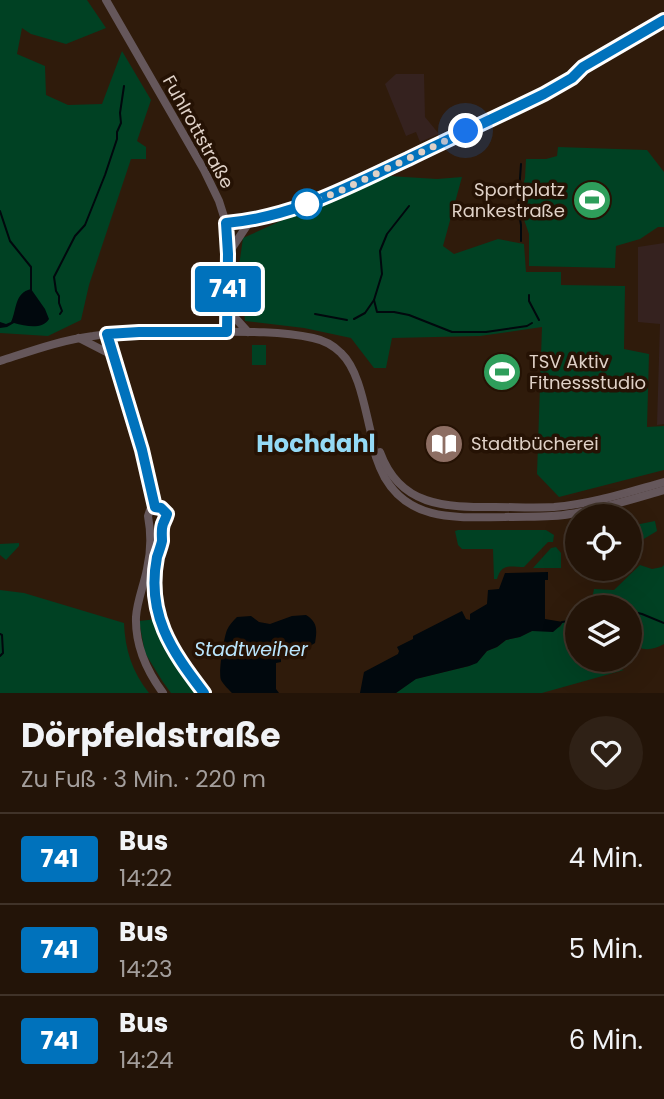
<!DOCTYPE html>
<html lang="de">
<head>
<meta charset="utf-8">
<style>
	body { margin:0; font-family:Poppins,sans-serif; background:#2f2116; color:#f1f3f6; height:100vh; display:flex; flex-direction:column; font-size:26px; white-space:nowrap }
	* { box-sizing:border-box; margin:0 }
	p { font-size:23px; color:#a39e9c }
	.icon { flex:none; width:38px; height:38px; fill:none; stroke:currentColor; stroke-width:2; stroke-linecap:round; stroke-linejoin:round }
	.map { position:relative; height:693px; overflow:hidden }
	.drawer { display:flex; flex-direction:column; background:#231408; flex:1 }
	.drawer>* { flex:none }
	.badge { padding:0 14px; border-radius:5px; font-size:24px; line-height:46px }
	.buttons { position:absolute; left:565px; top:504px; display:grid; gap:14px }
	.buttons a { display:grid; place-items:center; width:77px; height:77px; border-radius:50%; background:#231408; box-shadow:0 7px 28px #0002,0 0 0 2px #403329; font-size:35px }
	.you { position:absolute; width:35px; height:35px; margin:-18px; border:5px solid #fff; border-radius:50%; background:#1a73e8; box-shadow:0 0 0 10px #1a73e833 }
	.map>.badge { position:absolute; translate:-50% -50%; box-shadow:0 0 0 4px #fff }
	.round { display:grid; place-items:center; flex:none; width:74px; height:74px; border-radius:37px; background:#2f2116 }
	.overview { display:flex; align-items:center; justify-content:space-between; height:119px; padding:0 21px }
	h1 { font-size:33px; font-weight:700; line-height:52px }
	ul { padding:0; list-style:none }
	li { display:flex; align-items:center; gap:21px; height:91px; padding:0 21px; border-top:2px solid #403329 }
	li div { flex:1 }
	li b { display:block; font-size:26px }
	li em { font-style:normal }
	li .badge { min-width:77px; font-weight:700; text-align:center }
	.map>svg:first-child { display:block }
	.education { fill:#35221f }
	.green { fill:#004123 }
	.water { fill:#01080d }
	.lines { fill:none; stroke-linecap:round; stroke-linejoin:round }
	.stream { stroke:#01080d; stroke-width:2 }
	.minor { stroke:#65575b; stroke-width:8 }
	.line-casing { stroke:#fff; stroke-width:16 }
	.line { stroke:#0072bc; stroke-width:10 }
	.walk { stroke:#dfd1c7; stroke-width:7; stroke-dasharray:0 12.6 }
	.stop-dot { fill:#fff; stroke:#0072bc; stroke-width:3.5 }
	.labels { text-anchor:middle; stroke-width:7; stroke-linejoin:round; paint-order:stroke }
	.street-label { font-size:18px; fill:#dfd1c7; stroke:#251204 }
	.poi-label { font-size:18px; fill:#dfd1c7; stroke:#251204; text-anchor:start }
	.water-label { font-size:19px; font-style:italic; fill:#bae6fe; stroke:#251204 }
	.district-label { font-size:24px; font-weight:bold; fill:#94daf6; stroke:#251204 }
</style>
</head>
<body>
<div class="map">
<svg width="664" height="693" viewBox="0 0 664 693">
	<rect width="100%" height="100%" fill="#2f1b0b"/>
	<g class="education">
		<path d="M396 74H424L425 117 439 134 420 142 416 132 406 136 385 84Z"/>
		<path d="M664 243V424L657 425 660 324 638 322V247Z"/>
	</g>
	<g class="green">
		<path d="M0 0H87L106 28 66 44 31 34 22 28 17 54 45 66 46 95 68 105 102 104 122 51 151 100 137 141 146 147V159H131L89 285 81 320 48 336 0 333Z"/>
		<path d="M558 147 647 150 664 172V227H658L640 239 616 246 615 268 529 266V234L520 208 521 192 525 178 526 159H546L557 156Z"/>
		<path d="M389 176 437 179 462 177 443 246 454 254 498 239 524 244 526 272H561V285L625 286 624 349 649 354 647 427 664 426V470L559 497 537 474 542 327 480 336 392 338 386 368H374L351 338 304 328 245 321 239 266 243 238 305 210Z"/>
		<rect x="252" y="345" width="14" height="20"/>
		<path d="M655 521 657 531 637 543H630V526Z"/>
		<path d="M458 530H546L554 535 553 542H548L524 567C509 567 502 563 497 579H494L493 549H462L458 545 455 531Z"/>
		<path d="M19 543V546L6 560 0 555V544Z"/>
		<path d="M556 547 561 553V568H533L551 548Z"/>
		<path d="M640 565 652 569 662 567 664 565V644C652 651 641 651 630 643V607H585L591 605 594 589 614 590Z"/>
		<path d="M0 590 24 593 124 623C125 649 132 672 149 693H0Z"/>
		<path d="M577 610 578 660H592V661L624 670 542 693H396L415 679 469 666 477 662 487 651 497 647 506 640 519 637 532 631 560 627 563 622Z"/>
		<path d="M157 619 163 638 174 660 200 693H171L163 682 145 653 139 621Z"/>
	</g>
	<g class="water">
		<path d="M31 289 45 309 49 319C42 330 26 326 14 323L7 327 0 328V322L6 324 11 322C17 310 14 293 31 289Z"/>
		<path d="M548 572V580H545V619L563 622 560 626 553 632 532 631 520 637 506 640 497 647 487 651 477 663 469 666 416 679 396 693H360L364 672 398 654 399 651 397 647 413 639V636L462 611 466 619 470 620V614L487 604 488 590 499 589 505 573Z"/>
		<path d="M306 615C318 622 317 631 315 643L310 646 281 649V662L276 663V689L279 693H232C229 690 223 684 221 680 218 673 224 637 227 630 229 625 233 621 237 617L251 616 259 622 270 624 292 616Z"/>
	</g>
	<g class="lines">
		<g class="stream">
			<path d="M0 211 10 241 31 267V292"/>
			<path d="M521 241V225L518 207 521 164"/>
			<path d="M529 295V301L539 320"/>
			<path d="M374 300 377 312H394L409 315 452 332H486L527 326 532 323"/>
			<path d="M60 314 62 311 59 303V296L56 291 54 277 75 236 85 225 105 175 117 139V132L121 123 120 113 124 86"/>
			<path d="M315 314 347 320"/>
			<path d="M354 319 365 313 374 300 382 274 380 251 387 234 409 206"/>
			<path d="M630 611 642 614 664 623"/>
			<path d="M562 622 578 620"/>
			<path d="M0 634 2 635 3 653 0 656"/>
		</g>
		<g class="minor">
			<path d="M106 0 204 170 219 201 226 223 228 254 227 332"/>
			<path d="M226 223C292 218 348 187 408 159 453 137 499 116 544 94L572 78 583 67 664 20"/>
			<path d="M228 254 250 221"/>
			<path d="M228 310 248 332"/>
			<path d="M107 334 142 450 155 507"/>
			<path d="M79 338 114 356"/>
			<path d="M0 361C31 351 61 340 93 336 126 331 161 332 195 332 233 332 275 330 313 338 323 340 333 345 341 353 360 371 365 411 372 437 373 451 378 465 385 478 411 523 460 517 505 517 527 516 549 518 570 514 602 509 633 499 664 490"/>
			<path d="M380 452C400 507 445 507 495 507 515 507 535 508 554 507 592 504 628 492 664 482"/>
			<path d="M155 507 164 509 167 515C166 519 164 522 163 525 161 530 162 536 162 542 160 553 156 563 155 574 152 624 176 656 204 693"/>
			<path d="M155 507 150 510 148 516C151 532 151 552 147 569 144 585 137 601 136 617 135 646 146 670 163 693"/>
		</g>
	</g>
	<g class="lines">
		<defs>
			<path id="line" d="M204 693C171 650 146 614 157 557 159 551 161 546 162 541 162 536 161 529 163 524 164 521 166 518 167 514L161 508 155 507 142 450 107 334 139 332H227L228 254 226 223C294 217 347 187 408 159 453 137 499 116 544 94L572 78 583 67 664 20"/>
		</defs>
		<use href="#line" class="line-casing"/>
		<use href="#line" class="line"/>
		<path class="walk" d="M307 204 342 190 466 131"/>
	</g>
	<defs>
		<symbol id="stadium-disc" viewBox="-11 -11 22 22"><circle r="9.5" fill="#2e9e5b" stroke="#251204"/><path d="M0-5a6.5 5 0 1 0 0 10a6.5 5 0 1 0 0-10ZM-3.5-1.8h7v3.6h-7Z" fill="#fff"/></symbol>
		<symbol id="library-disc" viewBox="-11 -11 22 22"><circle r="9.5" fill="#8d6e63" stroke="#251204"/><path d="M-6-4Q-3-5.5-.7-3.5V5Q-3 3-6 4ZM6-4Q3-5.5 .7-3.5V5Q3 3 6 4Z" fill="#fff"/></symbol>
	</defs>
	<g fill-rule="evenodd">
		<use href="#stadium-disc" x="570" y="178" width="44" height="44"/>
		<use href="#stadium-disc" x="480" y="350" width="44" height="44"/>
		<use href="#library-disc" x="422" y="422" width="44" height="44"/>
	</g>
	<circle class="stop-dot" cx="307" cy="204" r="14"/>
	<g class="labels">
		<g class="street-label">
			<text transform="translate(198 132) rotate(61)" y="6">Fuhlrottstraße</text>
		</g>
		<g class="poi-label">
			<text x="565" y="196" text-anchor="end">Sportplatz<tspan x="565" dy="21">Rankestraße</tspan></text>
			<text x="529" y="368">TSV Aktiv<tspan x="529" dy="21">Fitnessstudio</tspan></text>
			<text x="471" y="450">Stadtbücherei</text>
		</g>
		<g class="water-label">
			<text x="251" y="656">Stadtweiher</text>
		</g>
		<g class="district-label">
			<text x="316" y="452">Hochdahl</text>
		</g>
	</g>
</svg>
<div class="buttons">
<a><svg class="icon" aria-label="locate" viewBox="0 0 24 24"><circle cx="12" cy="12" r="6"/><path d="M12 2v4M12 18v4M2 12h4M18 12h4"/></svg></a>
<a><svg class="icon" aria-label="layers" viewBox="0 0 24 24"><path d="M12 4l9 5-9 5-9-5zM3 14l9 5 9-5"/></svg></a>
</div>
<div class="you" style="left:466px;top:131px"></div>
<b class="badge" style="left:228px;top:289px;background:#0072bc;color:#fff">741</b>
</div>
<section class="drawer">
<div class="overview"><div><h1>Dörpfeldstraße</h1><p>Zu Fuß · 3 Min. · 220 m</p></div><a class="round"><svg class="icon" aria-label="heart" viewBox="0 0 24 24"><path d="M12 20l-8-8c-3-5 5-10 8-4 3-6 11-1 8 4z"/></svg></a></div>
<ul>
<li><span class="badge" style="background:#0072bc;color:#fff">741</span><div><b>Bus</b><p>14:22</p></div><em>4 Min.</em></li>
<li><span class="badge" style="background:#0072bc;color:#fff">741</span><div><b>Bus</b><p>14:23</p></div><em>5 Min.</em></li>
<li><span class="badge" style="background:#0072bc;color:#fff">741</span><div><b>Bus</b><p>14:24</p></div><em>6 Min.</em></li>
</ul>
</section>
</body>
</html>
